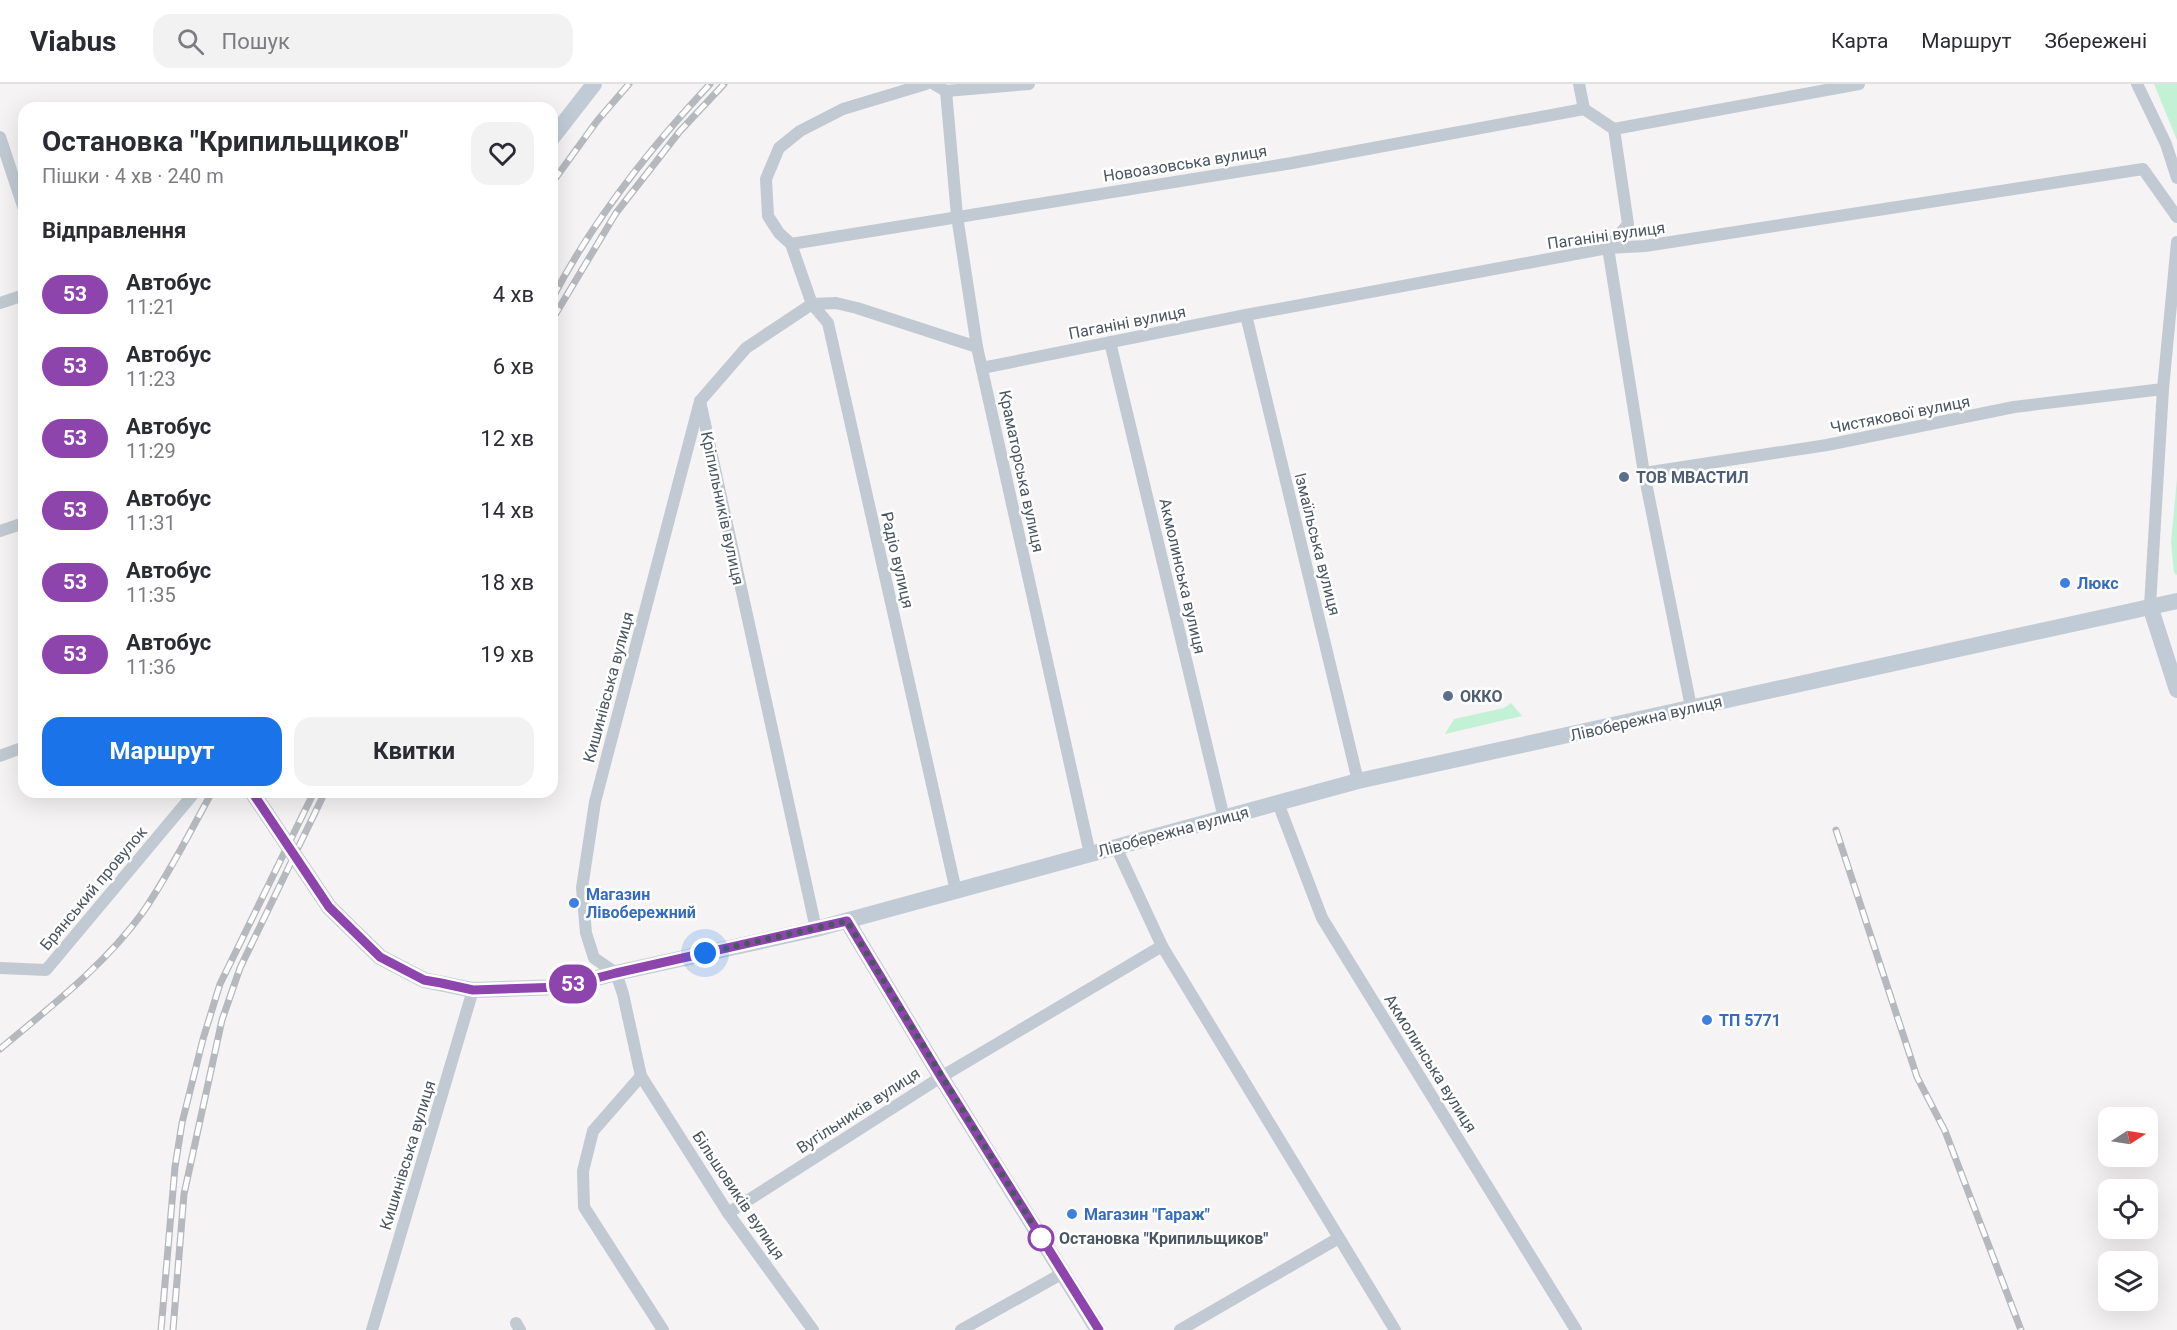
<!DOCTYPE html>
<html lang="uk">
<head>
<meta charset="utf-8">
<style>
	body { margin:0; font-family:Roboto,sans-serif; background:#f2f2f3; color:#2b2b33; height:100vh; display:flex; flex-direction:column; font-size:22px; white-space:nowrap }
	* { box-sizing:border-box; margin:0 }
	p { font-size:20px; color:#7c7c81 }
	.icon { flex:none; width:33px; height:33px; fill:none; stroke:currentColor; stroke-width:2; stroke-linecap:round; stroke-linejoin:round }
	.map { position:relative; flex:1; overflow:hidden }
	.panel { position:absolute; left:18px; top:18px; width:540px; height:696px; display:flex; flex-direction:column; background:#fff; border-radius:18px; box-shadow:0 6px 24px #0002 }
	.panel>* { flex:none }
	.badge { padding:0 12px; border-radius:20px; font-size:21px; line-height:39px }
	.needle { width:39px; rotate:78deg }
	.fabs { position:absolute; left:2098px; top:1023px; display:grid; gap:12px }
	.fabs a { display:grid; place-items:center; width:60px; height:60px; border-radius:12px; background:#fff; box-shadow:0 6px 24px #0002; font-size:30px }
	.you { position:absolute; width:30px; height:30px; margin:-15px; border:4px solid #fff; border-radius:50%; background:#1a73e8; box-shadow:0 0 0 9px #1a73e833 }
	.map>.badge { position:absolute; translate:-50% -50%; box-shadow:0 0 0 3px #fff }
	h2 { padding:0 24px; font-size:22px; line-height:54px }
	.round { display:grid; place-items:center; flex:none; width:63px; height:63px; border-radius:18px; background:#f2f2f3 }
	.head { display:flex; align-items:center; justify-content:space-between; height:102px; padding:0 24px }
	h1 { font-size:28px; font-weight:700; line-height:45px }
	.action { display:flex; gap:12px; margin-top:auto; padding:12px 24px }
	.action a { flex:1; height:69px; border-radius:18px; background:#1a73e8; color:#fff; font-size:24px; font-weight:700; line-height:69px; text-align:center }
	.action a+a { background:#f2f2f3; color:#2b2b33 }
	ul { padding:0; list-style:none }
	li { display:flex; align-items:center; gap:18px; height:72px; padding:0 24px }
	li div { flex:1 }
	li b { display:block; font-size:22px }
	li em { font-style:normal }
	li .badge { min-width:66px; font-weight:700; text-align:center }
	header { display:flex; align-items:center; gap:36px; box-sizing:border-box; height:84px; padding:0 30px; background:#fff; border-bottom:2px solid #e1e1e2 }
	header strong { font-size:28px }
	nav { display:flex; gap:33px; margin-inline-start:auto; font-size:21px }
	.search { width:420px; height:54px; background:#f2f2f3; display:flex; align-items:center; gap:15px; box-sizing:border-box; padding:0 21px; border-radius:18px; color:#7c7c81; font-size:22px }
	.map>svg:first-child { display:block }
	.green { fill:#c3f1d5 }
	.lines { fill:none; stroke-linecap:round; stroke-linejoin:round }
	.street { stroke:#c1cad2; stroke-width:12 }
	.secondary { stroke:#c1cbd6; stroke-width:16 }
	.rail-casing { stroke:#b5b8bd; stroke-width:7 }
	.rail { stroke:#fff; stroke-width:4.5; stroke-dasharray:14; stroke-linecap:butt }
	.line-casing { stroke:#fff; stroke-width:14 }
	.line { stroke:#8e44ad; stroke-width:9 }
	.walk { stroke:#4a5661; stroke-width:6; stroke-dasharray:0 10.8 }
	.service-dot { fill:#5c6f8a; stroke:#fff; stroke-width:2 }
	.shop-dot { fill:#3f7fe0; stroke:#fff; stroke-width:2 }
	.stop-dot { fill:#fff; stroke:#8e44ad; stroke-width:3 }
	.labels { text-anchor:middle; stroke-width:5; stroke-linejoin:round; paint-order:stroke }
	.street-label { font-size:16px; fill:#4a5661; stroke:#fff }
	.service-label { font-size:16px; font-weight:bold; fill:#4e5e75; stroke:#fff; text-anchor:start }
	.shop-label { font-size:16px; font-weight:bold; fill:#366cbe; stroke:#fff; text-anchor:start }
	.stop-label { font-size:16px; font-weight:bold; fill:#4a5661; stroke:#fff; text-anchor:start }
</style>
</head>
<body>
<header>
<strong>Viabus</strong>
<div class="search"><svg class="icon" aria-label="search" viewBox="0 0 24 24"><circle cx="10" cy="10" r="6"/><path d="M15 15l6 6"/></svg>Пошук</div>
<nav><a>Карта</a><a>Маршрут</a><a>Збережені</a></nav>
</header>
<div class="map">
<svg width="2177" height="1246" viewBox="0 0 2177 1246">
	<rect width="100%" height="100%" fill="#f5f3f3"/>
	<g class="green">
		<path d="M2154 0H2177V56Z"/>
		<path d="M2177 395V491L2174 489 2171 458Z"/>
		<path d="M1511 619 1522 632 1445 650 1454 635 1504 624Z"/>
	</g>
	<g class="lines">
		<g class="street">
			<path d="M926 0 843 25 800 47 779 64 766 95 768 132 779 149 791 160 812 220 828 239 956 807"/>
			<path d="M934 0 946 7 1029 0"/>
			<path d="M1579 0 1584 25 1614 45 1628 140 1608 164 1644 389 1691 623"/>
			<path d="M2137 0 2166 60 2177 94"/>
			<path d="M946 7 957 132 977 263 1090 770"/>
			<path d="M1614 45 1859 0"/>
			<path d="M0 53 24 125"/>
			<path d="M791 160 1292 79 1584 25"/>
			<path d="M0 219 24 211"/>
			<path d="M1246 231 1358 697"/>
			<path d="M1110 258 1224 734"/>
			<path d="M982 284 1246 231 1608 164 1645 162 2143 85 2177 133"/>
			<path d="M700 317 595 718 582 804 586 849 594 874 616 889 623 910 641 992 728 1129 813 1246"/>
			<path d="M1644 389 1827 361 2014 323 2163 305"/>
			<path d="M0 447 24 439"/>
			<path d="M2150 522 2163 305 2177 158"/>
			<path d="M0 672 24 663"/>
			<path d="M1278 719 1322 834 1576 1246"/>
			<path d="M1116 763 1162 862 1395 1246"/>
			<path d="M816 845 700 317 746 264 812 220 836 219 857 224 977 263"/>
			<path d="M0 884 46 886 195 708"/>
			<path d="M641 992 593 1047 583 1087 584 1123 663 1246"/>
			<path d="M728 1129 941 993 1162 862"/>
			<path d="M516 1239 520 1246"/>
			<path d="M372 1246 473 906"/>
			<path d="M961 1246 1063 1189"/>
			<path d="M1180 1246 1337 1155"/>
		</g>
		<g class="secondary">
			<path d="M552 54 594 0"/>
			<path d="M2150 522 2177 606"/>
			<path d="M252 708 329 823 380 873 424 896 473 906 562 903 616 889 816 845 1358 697 2177 517"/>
			<path d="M847 837 941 993 1098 1246"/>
		</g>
		<defs>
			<g id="rail">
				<path d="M552 99 597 37 629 0"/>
				<path d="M552 215C593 136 649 65 710 0"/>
				<path d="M552 236 616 129 680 47 724 0"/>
				<path d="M1836 746 1917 993 1945 1047 2021 1246"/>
				<path d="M0 965C50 923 104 882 143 828 169 790 190 748 212 708"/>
				<path d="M161 1246 175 1083 182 1039 203 955 220 900 314 708"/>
				<path d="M173 1246 184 1110 222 936 240 884 325 708"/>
			</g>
		</defs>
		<use href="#rail" class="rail-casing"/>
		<use href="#rail" class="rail"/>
	</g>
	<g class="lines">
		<defs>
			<path id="line" d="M252 708 329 823 380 873 424 896 441 899 473 906 562 903 616 889 847 837 941 993 1099 1246"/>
		</defs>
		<use href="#line" class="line-casing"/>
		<use href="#line" class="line"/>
		<path class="walk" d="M705 869 847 837 1041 1154"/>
	</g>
	<g class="service-dot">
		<circle cx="1624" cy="393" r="6"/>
		<circle cx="1448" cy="612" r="6"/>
	</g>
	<g class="shop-dot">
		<circle cx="2065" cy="499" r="6"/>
		<circle cx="574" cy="819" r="6"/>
		<circle cx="1707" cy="936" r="6"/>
		<circle cx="1072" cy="1130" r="6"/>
	</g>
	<circle class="stop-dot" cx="1041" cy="1154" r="12"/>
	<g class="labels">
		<g class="street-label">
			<text transform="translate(1185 79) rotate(-9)" y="6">Новоазовська вулиця</text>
			<text transform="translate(1606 151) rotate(-8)" y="6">Паганіні вулиця</text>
			<text transform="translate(1127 238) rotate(-11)" y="6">Паганіні вулиця</text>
			<text transform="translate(1900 330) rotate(-11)" y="6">Чистякової вулиця</text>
			<text transform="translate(1022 387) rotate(78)" y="6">Краматорська вулиця</text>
			<text transform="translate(723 424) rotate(78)" y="6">Кріпильників вулиця</text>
			<text transform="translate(1318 460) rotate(76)" y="6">Ізмаїльська вулиця</text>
			<text transform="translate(898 476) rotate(77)" y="6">Радіо вулиця</text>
			<text transform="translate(1183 492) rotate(77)" y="6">Акмолинська вулиця</text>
			<text transform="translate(608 603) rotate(-75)" y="6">Кишинівська вулиця</text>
			<text transform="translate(1646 634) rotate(-13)" y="6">Лівобережна вулиця</text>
			<text transform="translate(1173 747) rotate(-15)" y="6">Лівобережна вулиця</text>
			<text transform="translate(93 804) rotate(-50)" y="6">Брянський провулок</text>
			<text transform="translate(1431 979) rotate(58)" y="6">Акмолинська вулиця</text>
			<text transform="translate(858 1026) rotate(-33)" y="6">Вугільників вулиця</text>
			<text transform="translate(407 1071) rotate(-73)" y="6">Кишинівська вулиця</text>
			<text transform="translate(739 1111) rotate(56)" y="6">Більшовиків вулиця</text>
		</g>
		<g class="service-label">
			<text x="1636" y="399">ТОВ МВАСТИЛ</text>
			<text x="1460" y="618">ОККО</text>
		</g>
		<g class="shop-label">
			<text x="2077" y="505">Люкс</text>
			<text x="586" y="816">Магазин<tspan x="586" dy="18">Лівобережний</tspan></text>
			<text x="1719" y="942">ТП 5771</text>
			<text x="1084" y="1136">Магазин "Гараж"</text>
		</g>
		<g class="stop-label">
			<text x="1059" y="1160">Остановка "Крипильщиков"</text>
		</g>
	</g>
</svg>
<div class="fabs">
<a><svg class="needle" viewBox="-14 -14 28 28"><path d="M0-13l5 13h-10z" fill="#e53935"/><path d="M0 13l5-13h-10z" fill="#7c7c81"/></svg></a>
<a><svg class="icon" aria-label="locate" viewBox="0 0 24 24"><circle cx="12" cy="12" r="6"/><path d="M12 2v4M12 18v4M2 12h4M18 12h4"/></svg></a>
<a><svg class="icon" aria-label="layers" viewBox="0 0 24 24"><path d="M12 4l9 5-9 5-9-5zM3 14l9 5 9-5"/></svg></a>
</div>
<div class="you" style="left:705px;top:869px"></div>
<b class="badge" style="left:573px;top:900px;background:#8e44ad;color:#fff">53</b>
<section class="panel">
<div class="head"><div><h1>Остановка &quot;Крипильщиков&quot;</h1><p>Пішки · 4 хв · 240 m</p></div><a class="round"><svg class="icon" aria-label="heart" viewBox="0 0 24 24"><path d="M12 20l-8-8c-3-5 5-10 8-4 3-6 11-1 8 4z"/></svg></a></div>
<h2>Відправлення</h2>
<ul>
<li><span class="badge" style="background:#8e44ad;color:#fff">53</span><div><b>Автобус</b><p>11:21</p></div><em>4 хв</em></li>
<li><span class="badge" style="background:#8e44ad;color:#fff">53</span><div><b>Автобус</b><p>11:23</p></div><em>6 хв</em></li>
<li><span class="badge" style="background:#8e44ad;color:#fff">53</span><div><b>Автобус</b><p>11:29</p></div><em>12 хв</em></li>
<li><span class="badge" style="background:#8e44ad;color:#fff">53</span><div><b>Автобус</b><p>11:31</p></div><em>14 хв</em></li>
<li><span class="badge" style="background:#8e44ad;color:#fff">53</span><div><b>Автобус</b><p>11:35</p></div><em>18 хв</em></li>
<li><span class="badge" style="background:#8e44ad;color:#fff">53</span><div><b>Автобус</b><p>11:36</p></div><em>19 хв</em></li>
</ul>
<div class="action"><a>Маршрут</a><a>Квитки</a></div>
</section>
</div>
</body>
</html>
